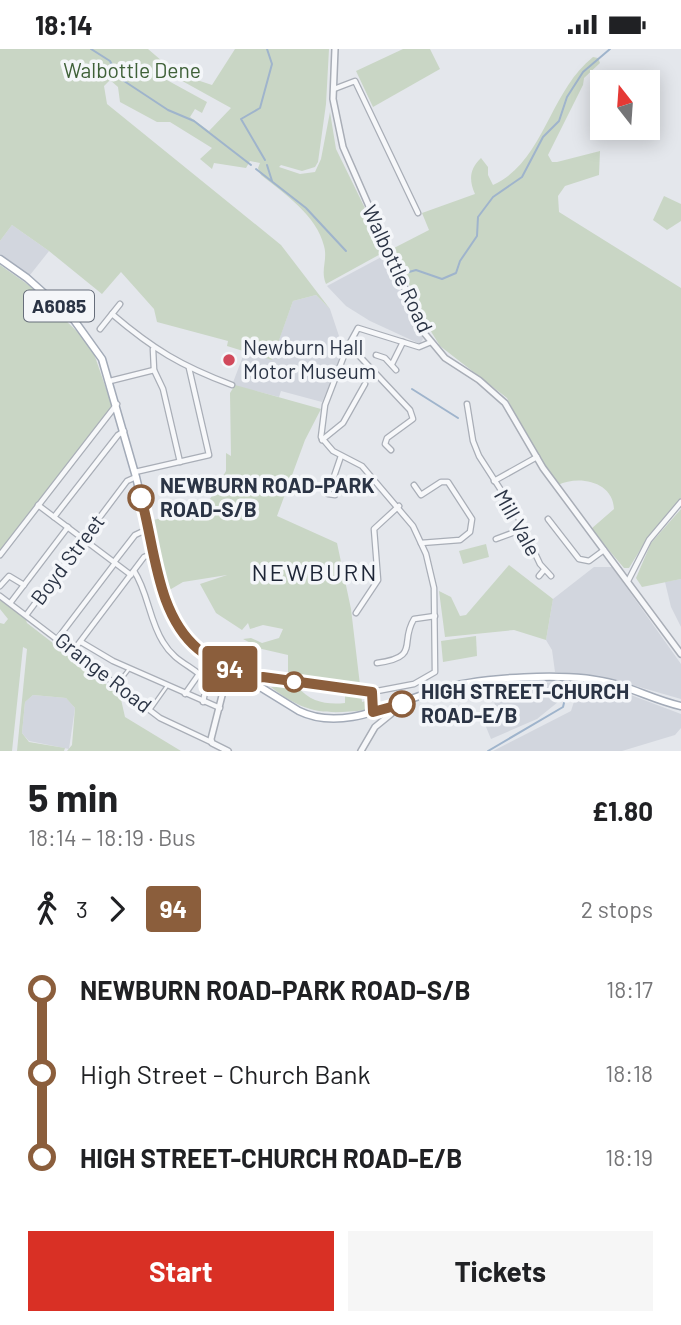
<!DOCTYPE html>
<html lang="en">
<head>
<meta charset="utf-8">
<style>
	body { margin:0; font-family:Barlow,sans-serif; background:#f6f6f6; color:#202124; height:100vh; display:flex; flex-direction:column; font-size:26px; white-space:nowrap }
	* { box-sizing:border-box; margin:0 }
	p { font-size:23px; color:#757577 }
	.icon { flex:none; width:38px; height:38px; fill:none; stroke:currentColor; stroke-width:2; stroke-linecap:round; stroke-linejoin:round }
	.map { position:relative; height:702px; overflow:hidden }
	.drawer { display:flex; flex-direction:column; background:#fff; flex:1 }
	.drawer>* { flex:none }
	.badge { padding:0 14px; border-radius:5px; font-size:24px; line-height:46px }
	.needle { width:46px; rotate:343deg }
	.controls { position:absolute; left:590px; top:21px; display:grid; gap:14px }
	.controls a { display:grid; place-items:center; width:70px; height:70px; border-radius:0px; background:#fff; box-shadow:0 4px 18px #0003; font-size:35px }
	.map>.badge { position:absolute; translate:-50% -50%; box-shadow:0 0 0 4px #fff }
	.legs { display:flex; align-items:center; gap:10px; height:77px; padding:0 28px; font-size:23px }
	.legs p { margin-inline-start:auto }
	.overview { display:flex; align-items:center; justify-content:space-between; height:119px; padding:0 28px }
	h1 { font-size:38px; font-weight:700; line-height:52px }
	.cta { display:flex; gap:14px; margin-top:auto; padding:14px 28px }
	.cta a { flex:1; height:80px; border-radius:0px; background:#d93025; color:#fff; font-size:28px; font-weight:700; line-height:80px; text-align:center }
	.cta a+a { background:#f6f6f6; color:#202124 }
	ul { padding:0 28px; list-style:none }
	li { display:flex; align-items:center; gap:24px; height:84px; font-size:26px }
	li i { display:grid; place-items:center; width:10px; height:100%; margin:0 9px; background:currentColor }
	li i::after { content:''; width:18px; height:18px; margin:-9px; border:5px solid; border-radius:50%; background:#fff }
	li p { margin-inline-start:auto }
	li:first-child i { background:linear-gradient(#0000 50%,currentColor 0) }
	li:last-child i { background:linear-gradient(currentColor 50%,#0000 0) }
	.status { display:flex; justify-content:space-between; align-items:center; height:49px; padding:0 35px; background:#fff; direction:ltr }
	.status svg { height:19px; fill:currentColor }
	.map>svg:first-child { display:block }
	.built { fill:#d2d6de }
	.green { fill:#c9d6c5; fill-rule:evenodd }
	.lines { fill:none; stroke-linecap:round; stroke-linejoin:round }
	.stream { stroke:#9fb4cc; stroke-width:2 }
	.pedestrian-casing { stroke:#a9aeb7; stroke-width:5 }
	.minor-casing { stroke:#a9aeb7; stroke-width:7 }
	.tertiary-casing { stroke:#a9aeb7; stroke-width:8 }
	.primary-casing { stroke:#a3abb8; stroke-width:9 }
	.pedestrian { stroke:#f7f8fa; stroke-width:2.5 }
	.minor { stroke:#f7f8fa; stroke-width:4.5 }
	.tertiary { stroke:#f7f8fa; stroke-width:5 }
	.primary { stroke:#fff; stroke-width:6 }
	.line-1-casing { stroke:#fff; stroke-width:16 }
	.line-1 { stroke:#8b5e3c; stroke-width:10 }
	.poi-dot { fill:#d1495b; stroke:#f4f6f9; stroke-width:2.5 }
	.stop-1-dot { fill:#fff; stroke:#8b5e3c; stroke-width:3.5 }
	.labels { text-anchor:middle; stroke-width:7; stroke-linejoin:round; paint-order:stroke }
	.shield { fill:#f4f6f9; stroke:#676e7b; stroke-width:2 }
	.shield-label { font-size:19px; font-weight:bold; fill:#2b3445 }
	.park-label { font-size:21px; fill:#3f6138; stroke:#f4f6f9 }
	.street-label { font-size:21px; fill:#2b3445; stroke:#f4f6f9 }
	.poi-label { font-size:21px; fill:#2b3445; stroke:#f4f6f9; text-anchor:start }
	.stop-label { font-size:21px; font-weight:bold; fill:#2b3445; stroke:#f4f6f9; text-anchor:start }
	.quarter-label { font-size:24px; letter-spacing:2px; fill:#1d2536; stroke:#f4f6f9 }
</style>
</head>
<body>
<div class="status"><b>18:14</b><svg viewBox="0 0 49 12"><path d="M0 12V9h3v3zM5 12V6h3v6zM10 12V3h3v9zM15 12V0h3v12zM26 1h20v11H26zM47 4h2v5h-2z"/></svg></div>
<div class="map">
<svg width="681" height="702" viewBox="0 0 681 702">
	<rect width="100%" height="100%" fill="#e4e7ec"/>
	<g class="built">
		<path d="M12 176 49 202 30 226 0 205V192Z"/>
		<path d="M387 205 423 290 420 295 370 272 346 257 327 237Z"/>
		<path d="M316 246 330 260 344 302 322 353 281 342 279 348 232 336 245 302 272 310 293 252Z"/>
		<path d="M594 518H612L681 615V650L601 627 555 623 552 601 546 591 553 550Z"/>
		<path d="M681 530V578L671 558 665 533Z"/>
		<path d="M558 633V653L537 670 491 690 484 673 495 668 494 637Z"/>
		<path d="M580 634 615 640 681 665V679L675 686 622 702H493L571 662Z"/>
		<path d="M33 646 66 649 75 659 69 700 29 692 22 684 25 653Z"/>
	</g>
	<g class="green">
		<path d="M0 0H148L176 24 212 36 235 0H329L326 55 318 113 315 118 302 122 281 116 279 118 300 125 315 123 321 110 330 63 336 100 386 202 326 235C320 221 328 211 324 197 317 167 284 144 261 126L258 119 260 114 250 112 246 119 214 114 212 120 200 110 212 99 170 73H157L120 53 118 38 110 31 104 37 107 55 281 196 330 260 316 246 293 252 272 311 227 297 228 292 157 273 154 260 121 223 102 245 49 202 12 176 0 192ZM157 18 231 59 209 82 190 68 195 60 202 64 207 53 154 24Z"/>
		<path d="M403 0H430L440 20 373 58 356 22Z"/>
		<path d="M593 8 598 9 600 14 584 29 583 36 548 106 552 113H557L600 102 599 126 565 137 558 147 559 163 681 239V449L675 461 647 490 629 519H624L591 480 614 460C613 432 578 426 558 436L532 398 507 349 440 297 424 271 394 199 429 181 422 164 475 145C469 132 469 120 481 109L488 118V126L493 136C544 113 549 43 593 8Z"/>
		<path d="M664 147 681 155V172L667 181 653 171Z"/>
		<path d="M0 216 30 237 91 296 112 357 0 503Z"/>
		<path d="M235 336 321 360 305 391 277 467 337 494 351 560 362 653 369 651 365 661C324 666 304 664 271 638H298C310 653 327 656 345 654V637L288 630V606L262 600 243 590 251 589 262 594 279 589 283 580 263 576 250 580 248 574 242 581 216 564 200 535 227 526 183 533 166 543 150 472 206 457 226 422V404L231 407 230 344Z"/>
		<path d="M681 460V530L642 538 636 529 651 494Z"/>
		<path d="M486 495 489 508 463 515 459 502Z"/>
		<path d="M509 516 553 550 546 591 514 581 445 588 439 542 451 548 460 567 466 566Z"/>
		<path d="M0 551 25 568 27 574 120 646 125 668 181 702H67L72 696 75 659 66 649 33 646 25 653 22 684 29 693 65 699 64 702H17L27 600 23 598 12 702H0V574L4 575 8 570 0 560Z"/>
		<path d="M476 587 477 607 443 613 441 592Z"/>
	</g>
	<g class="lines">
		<g class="stream">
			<path d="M91 0 110 12 118 28 168 61 194 72 251 116"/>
			<path d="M265 111 241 70 260 59 272 15 267 0"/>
			<path d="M267 116 272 132"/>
			<path d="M256 120 306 159 346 202"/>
			<path d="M409 223 416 221 442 230 456 224 460 212 477 187 478 168 493 148 522 128 543 88 559 72 567 48 583 23 610 0"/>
			<path d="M412 340 458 369"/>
			<path d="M488 702 563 658 569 633"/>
		</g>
		<defs>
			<g id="pedestrian">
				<path d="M116 637 129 620"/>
				<path d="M150 661 167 637"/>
			</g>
			<g id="minor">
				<path d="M334 40 355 32 418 164"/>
				<path d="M112 265C153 300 181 317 232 336"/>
				<path d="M100 280 120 255"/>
				<path d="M348 295 410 361 413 370 387 389 385 395 391 401"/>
				<path d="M153 300 154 321 163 340 180 413"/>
				<path d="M376 306 385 309 396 321"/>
				<path d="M392 315 403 293"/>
				<path d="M110 332 154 321"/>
				<path d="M467 355 473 392 479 407 517 466 540 515 551 527"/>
				<path d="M322 391 343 374 365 335"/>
				<path d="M135 423 209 406 189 319"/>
				<path d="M494 432 537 408"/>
				<path d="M414 436 421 446 441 433H448L472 470 470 483 460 491 421 494"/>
				<path d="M335 446 328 445 341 407"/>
				<path d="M38 456 131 526"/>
				<path d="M54 468 118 386 124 382"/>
				<path d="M548 470 579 510 589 512 604 501"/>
				<path d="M496 490 523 480"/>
				<path d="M0 506 117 355"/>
				<path d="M114 513 135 486 150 479"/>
				<path d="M134 522C148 543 149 571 163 593 176 615 195 617 207 633L203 653"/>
				<path d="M539 527 544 521"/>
				<path d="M628 532 649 491 681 453"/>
				<path d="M0 537 9 527 24 536"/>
				<path d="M0 547 160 669 211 693"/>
				<path d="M11 553 68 478"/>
				<path d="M356 564 378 531 374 480 399 457"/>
				<path d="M27 565 127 432 136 428"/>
				<path d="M58 589 115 514"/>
				<path d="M81 593 113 612 220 659"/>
				<path d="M73 602 144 508 154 504"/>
				<path d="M377 614C421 608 399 594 414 570L435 567"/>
				<path d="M254 634 257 629 263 628 372 643"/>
				<path d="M185 645 199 625"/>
				<path d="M373 663 372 643 414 635 435 623 434 539 426 505 413 477 362 417 333 402 321 388 325 356 347 299 358 279 419 298 431 293"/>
			</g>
			<g id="tertiary">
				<path d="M335 0 333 50 343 98 425 285 445 309 479 331 505 354 543 419 681 605"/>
				<path d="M228 702 212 694 211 690 229 619"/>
				<path d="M361 702 375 678 391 665 392 658"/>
			</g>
			<path id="primary" d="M0 210 27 229 74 271 102 310 136 428 166 553 176 574 199 600 299 662C342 683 392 655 434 642 478 628 570 622 615 635 637 641 658 652 681 657"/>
		</defs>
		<use href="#pedestrian" class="pedestrian-casing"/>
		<use href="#minor" class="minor-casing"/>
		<use href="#tertiary" class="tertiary-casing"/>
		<use href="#primary" class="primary-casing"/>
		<use href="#pedestrian" class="pedestrian"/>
		<use href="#minor" class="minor"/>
		<use href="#tertiary" class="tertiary"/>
		<use href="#primary" class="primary"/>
	</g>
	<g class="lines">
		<defs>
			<path id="line-1" d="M141 449C155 497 156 565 198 600 214 613 236 623 254 634L257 629 263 628 372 643 373 663 402 655"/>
		</defs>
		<use href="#line-1" class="line-1-casing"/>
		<use href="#line-1" class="line-1"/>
	</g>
	<circle class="poi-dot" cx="229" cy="311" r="7"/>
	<g class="stop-1-dot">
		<circle cx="141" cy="449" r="12"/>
		<circle cx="294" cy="633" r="9"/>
		<circle cx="402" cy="655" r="12"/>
	</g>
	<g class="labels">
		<rect class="shield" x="24" y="241.5" width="70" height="31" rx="5"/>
		<g class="shield-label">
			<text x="59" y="264">A6085</text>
		</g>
		<g class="park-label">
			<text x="132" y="29">Walbottle Dene</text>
		</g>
		<g class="street-label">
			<text transform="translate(397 220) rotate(65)" y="7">Walbottle Road</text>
			<text transform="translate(517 474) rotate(61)" y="7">Mill Vale</text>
			<text transform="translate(68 511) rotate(-53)" y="7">Boyd Street</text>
			<text transform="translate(103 624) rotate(38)" y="7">Grange Road</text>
		</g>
		<g class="poi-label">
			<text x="243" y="306">Newburn Hall<tspan x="243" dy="24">Motor Museum</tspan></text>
		</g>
		<g class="stop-label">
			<text x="160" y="444">NEWBURN ROAD-PARK<tspan x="160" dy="24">ROAD-S/B</tspan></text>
			<text x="421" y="650">HIGH STREET-CHURCH<tspan x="421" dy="24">ROAD-E/B</tspan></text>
		</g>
		<g class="quarter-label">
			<text x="315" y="532">NEWBURN</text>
		</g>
	</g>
</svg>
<div class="controls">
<a><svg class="needle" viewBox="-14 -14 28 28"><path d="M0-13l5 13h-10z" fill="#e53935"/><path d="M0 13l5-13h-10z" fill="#757577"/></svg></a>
</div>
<b class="badge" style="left:230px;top:620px;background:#8b5e3c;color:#fff">94</b>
</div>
<section class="drawer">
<div class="overview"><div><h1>5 min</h1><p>18:14 – 18:19 · Bus</p></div><b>£1.80</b></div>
<div class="legs"><svg class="icon" aria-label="walk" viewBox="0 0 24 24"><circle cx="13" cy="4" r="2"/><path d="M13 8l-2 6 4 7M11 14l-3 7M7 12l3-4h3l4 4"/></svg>3<svg class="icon" aria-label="forward" viewBox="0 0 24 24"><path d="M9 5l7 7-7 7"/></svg><b class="badge" style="background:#8b5e3c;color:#fff">94</b><p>2 stops</p></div>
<ul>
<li><i style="color:#8b5e3c"></i><b>NEWBURN ROAD-PARK ROAD-S/B</b><p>18:17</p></li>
<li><i style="color:#8b5e3c"></i><span>High Street - Church Bank</span><p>18:18</p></li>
<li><i style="color:#8b5e3c"></i><b>HIGH STREET-CHURCH ROAD-E/B</b><p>18:19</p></li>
</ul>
<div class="cta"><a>Start</a><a>Tickets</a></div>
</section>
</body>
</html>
